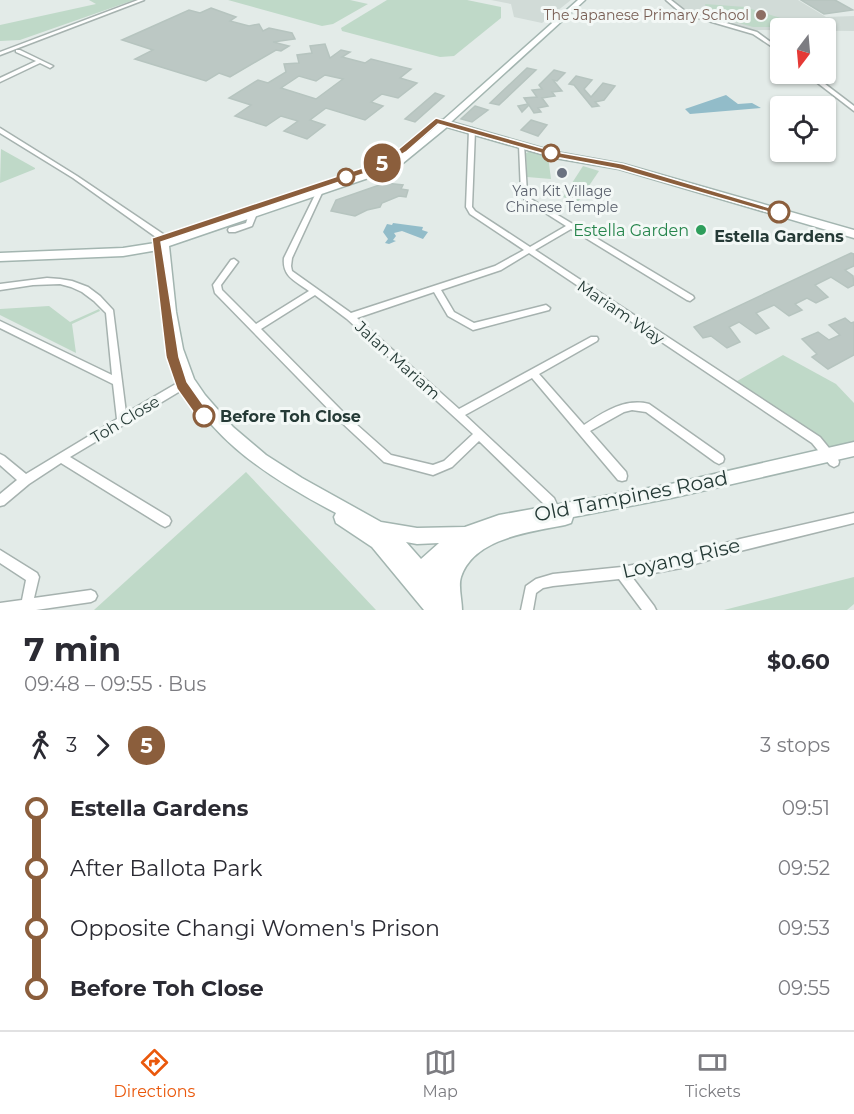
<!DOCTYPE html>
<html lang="en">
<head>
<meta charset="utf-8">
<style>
	body { margin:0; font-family:Montserrat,sans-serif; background:#f2f2f3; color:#2b2b33; height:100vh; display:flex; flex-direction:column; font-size:22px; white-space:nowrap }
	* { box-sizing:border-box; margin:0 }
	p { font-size:20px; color:#7c7c81 }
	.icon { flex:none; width:33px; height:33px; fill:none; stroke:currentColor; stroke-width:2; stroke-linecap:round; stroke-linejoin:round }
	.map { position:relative; height:610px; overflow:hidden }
	.panel { display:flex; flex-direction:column; background:#fff; flex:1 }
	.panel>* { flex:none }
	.badge { padding:0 12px; border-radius:20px; font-size:21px; line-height:39px }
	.needle { width:39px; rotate:196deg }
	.controls { position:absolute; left:770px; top:18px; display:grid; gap:12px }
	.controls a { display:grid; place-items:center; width:66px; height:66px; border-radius:6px; background:#fff; box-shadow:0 2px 4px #0004; font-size:30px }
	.map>.badge { position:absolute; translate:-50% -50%; box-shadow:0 0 0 3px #fff }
	.legs { display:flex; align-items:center; gap:9px; height:66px; padding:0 24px; font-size:20px }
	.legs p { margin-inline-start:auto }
	.head { display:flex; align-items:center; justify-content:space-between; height:102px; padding:0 24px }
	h1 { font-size:33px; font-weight:700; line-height:45px }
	ul { padding:0 24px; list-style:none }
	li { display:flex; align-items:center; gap:21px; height:60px; font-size:22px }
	li i { display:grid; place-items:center; width:9px; height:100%; margin:0 8px; background:currentColor }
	li i::after { content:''; width:15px; height:15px; margin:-8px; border:4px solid; border-radius:50%; background:#fff }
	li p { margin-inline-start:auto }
	li:first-child i { background:linear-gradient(#0000 50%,currentColor 0) }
	li:last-child i { background:linear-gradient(currentColor 50%,#0000 0) }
	.dock { display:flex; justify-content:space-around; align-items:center; height:84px; border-top:2px solid #e1e1e2; background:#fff; font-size:16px; color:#7c7c81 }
	.dock a { display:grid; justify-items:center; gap:3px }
	.dock .active { color:#ea580c }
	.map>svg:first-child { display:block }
	.built { fill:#d1dbd7 }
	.green { fill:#bfd9c8 }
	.water { fill:#92bcc9 }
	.building { fill:#bcc8c4; stroke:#b6c4bf; stroke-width:1.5; fill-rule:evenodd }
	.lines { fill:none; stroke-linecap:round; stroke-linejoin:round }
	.street-casing { stroke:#a6b2af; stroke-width:3 }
	.secondary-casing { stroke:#a3b5b0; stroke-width:3 }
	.street { fill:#fff; fill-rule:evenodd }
	.secondary { fill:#fff; fill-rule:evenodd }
	.line-1 { fill:#8b5e3c; stroke:#fff; stroke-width:1.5 }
	.education-dot { fill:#8d6e63; stroke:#f3f8f6; stroke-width:2 }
	.stop-1-dot { fill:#fff; stroke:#8b5e3c; stroke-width:3 }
	.worship-dot { fill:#6b7280; stroke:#f3f8f6; stroke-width:2 }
	.leisure-dot { fill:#2e9e5b; stroke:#f3f8f6; stroke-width:2 }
	.labels { text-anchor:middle; stroke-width:6; stroke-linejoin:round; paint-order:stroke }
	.far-education-label { font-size:14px; fill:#785e54; stroke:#f3f8f6; text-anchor:end }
	.far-worship-label { font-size:14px; fill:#5b616d; stroke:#f3f8f6 }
	.leisure-label { font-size:16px; fill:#27864d; stroke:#f3f8f6; text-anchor:end }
	.stop-label { font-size:16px; font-weight:bold; fill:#253a36; stroke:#f3f8f6 }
	.street-label { font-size:16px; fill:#253a36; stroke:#f3f8f6 }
	.near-street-label { font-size:20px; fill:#253a36; stroke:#f3f8f6 }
</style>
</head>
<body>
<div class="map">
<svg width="854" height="610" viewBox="0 0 854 610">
	<rect width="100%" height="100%" fill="#e3ebe8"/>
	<g class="built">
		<path d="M491 0H571L542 23 514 17 511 4Z"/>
		<path d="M672 0H798L826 17 854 16V31L753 30 687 11Z"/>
	</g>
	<g class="green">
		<path d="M89 0H134L20 40 0 41V25L96 4Z"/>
		<path d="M228 0H350L368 4 333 24 322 26Z"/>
		<path d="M387 0H467L501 7V18L454 56 440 57 342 31 341 28Z"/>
		<path d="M705 4 745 7 790 21 794 27H753L708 14Z"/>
		<path d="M1 149 35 168V169L0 183Z"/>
		<path d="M531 151 548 156 551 179 527 177 526 153Z"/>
		<path d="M583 166 599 171 578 202 563 197Z"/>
		<path d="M49 306 70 322 99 309 100 311 72 324 76 353 0 315V309Z"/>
		<path d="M783 355 836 384 854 403V445L827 451 732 384Z"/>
		<path d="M246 472 376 610H94Z"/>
		<path d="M854 577V604L847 610H724Z"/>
	</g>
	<g class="water">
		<path d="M726 95 738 104 752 103 761 108 690 114 685 109Z"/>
		<path d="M393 223 423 227 422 230 428 232 423 239 402 231 394 233 396 236 393 240 396 241 389 244 385 243 388 239 383 232 387 224 392 225Z"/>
	</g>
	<g class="building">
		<path d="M801 0H835L853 10 824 14Z"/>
		<path d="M211 8 236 17 230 21 249 26 259 24 263 31 269 28 292 33 295 39 273 42 289 46 281 51 276 50 230 77 219 73 206 81 135 59 153 50 122 40 189 10 200 13Z"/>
		<path d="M325 44 330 58 341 50 350 52 342 57 365 63 371 59 411 69 400 78 417 83 398 98 382 94 371 102 383 106 365 120 326 108 310 120 325 125 307 139 284 131 298 121 281 116 266 126 235 116 251 105 229 98 258 80 268 83 286 72 284 64 299 63 297 55 312 53 310 46ZM325 75 343 79 316 99 281 88 299 76 316 81Z"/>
		<path d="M527 68 536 70 499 105 490 103Z"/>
		<path d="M554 70 565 73 557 81 553 80 562 91 552 92 555 96 542 98 548 106 538 108 541 112 534 113 529 105 522 112 518 106 528 104 524 98 537 97 532 90 542 89 539 85Z"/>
		<path d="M576 76 592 80 584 89 591 97 603 83 615 86 604 100 595 102 599 106 592 107 574 85 569 84Z"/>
		<path d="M435 93 444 96 415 122 405 119Z"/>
		<path d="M475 106 488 110 472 122 461 119Z"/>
		<path d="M531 120 547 125 538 136 521 130Z"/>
		<path d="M385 183 403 185 401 189 408 190 406 197 399 196 382 203 380 207 367 210 355 216 331 211 336 200Z"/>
		<path d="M851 253 854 254V266L845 270 853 276 854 285 848 288 831 277 815 285 828 297 816 303 807 298 795 304 802 310 789 316 774 305 756 313 769 328 756 334 739 322 729 327 740 342 727 348 711 336 703 338 694 327Z"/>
		<path d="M845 318 851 323 854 322V355L828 369 812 357 817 354 802 339 818 332 829 340 840 335 829 325Z"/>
	</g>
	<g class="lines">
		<defs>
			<g id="street">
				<path d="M138 0H144L0 55V52Z"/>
				<path d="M666 0H671L685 11 757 32 780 49V52L753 34 681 13Z"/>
				<path d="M16 50H20L53 66 50 68 40 63 0 82V78L36 61 16 52Z"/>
				<path d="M806 74H812L854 106V111Z"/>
				<path d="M0 128 77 176 166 236 167 238 166 240H160L73 178 0 133Z"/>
				<path d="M472 128 475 130 472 207 475 211 530 247 566 226 525 200 521 193 519 145 522 143 524 144 527 193 531 199 693 296 694 298 690 301 687 300 571 229 535 250 820 437 838 459 839 462 838 465 834 467 830 465 812 443 529 253 501 270 441 290 454 312 474 323 546 305 550 308 549 310 473 330 448 316 434 292 357 318 459 409 591 337H597L598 339 597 341 539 374 584 425C604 412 624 398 649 404L723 456 724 459 723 462 719 464 715 462 646 412 632 410 624 412 590 431 626 472 627 476 626 480 622 481 618 480 532 378 465 415 554 498 562 516 560 520 556 521 552 520 546 506 479 441 452 467 433 475 384 462 341 422 215 293 213 285 231 260 234 259 238 262 221 285 222 290 256 324 309 291C296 281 282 277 284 258L316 193 319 191 322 193 292 258 291 266 292 271 351 313 495 266 524 250 470 214 466 207 469 130ZM315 295 347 319 473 434 444 461 433 465 391 455 347 416 261 329Z"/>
				<path d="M249 214H252L256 216 252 226 235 232H229L228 230 229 228 246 223Z"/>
				<path d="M47 278 60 279 72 281 88 287 100 296 113 310 126 413 186 378 189 377 192 378 194 381 192 384 70 457 169 517 171 521 169 525 165 527 161 525 61 463 29 484 4 505 0 506V494L17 480 0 465V454L4 456 26 474 117 419 113 384 0 328V321L112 375 106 313 94 301 82 292 71 287 60 284 33 285 0 290V284Z"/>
				<path d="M854 513V523L740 551 681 568 632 577 654 606 656 610H642L619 579 553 586 543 588 536 593 533 610H521L526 586 536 579 553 574 622 567 681 556 740 539Z"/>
				<path d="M0 550 37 573 39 577 34 598 91 590 95 592 97 596 95 600 91 602 36 610H0V603L22 600 26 580 0 563Z"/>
			</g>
			<path id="secondary" d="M578 0H585L451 122 556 152 623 164 854 230V238L619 169 555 158 447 127 403 163 383 173 169 246 176 312 183 349 194 379 205 395 233 427 266 455 302 478 381 522 417 528 465 527 499 515 671 484 854 442V456L671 498 573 517 571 523 565 525C530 532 474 538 461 577 458 586 462 600 462 610H424L372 547 336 523 334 517 336 513C267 477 192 430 170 350 162 318 161 283 158 250L123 256 0 261V253L123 248 155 243H158L159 237 163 236 168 239 377 169C400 157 419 142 439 124L436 122 437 120H443ZM406 542 417 544 439 543 421 559Z"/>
		</defs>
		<use href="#street" class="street-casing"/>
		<use href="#secondary" class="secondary-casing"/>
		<use href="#street" class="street"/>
		<use href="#secondary" class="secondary"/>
	</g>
	<path class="line-1" d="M436 118 556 152 623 164 784 212 779 215 619 169 555 157 438 124 406 152 378 169 161 242 179 357 187 382 211 416 209 420H199L177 389 166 357 152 238 371 165 400 148Z"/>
	<circle class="education-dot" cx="761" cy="15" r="6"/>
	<g class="stop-1-dot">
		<circle cx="551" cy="153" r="8"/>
		<circle cx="346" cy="177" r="8"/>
		<circle cx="779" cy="212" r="10"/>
		<circle cx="204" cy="416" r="10"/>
	</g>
	<circle class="worship-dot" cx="562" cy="173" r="6"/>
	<circle class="leisure-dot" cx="701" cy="230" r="6"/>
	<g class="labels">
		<g class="far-education-label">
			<text x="749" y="20">The Japanese Primary School</text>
		</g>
		<g class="far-worship-label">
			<text x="562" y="196">Yan Kit Village<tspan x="562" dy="16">Chinese Temple</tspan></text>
		</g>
		<g class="leisure-label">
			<text x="689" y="236">Estella Garden</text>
		</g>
		<g class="stop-label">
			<text x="779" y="242">Estella Gardens</text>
			<text x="220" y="422" text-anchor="start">Before Toh Close</text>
		</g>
		<g class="street-label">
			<text transform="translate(621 312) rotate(34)" y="6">Mariam Way</text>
			<text transform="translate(398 360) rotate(42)" y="6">Jalan Mariam</text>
			<text transform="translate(125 419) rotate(-31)" y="6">Toh Close</text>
		</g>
		<g class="near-street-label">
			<text transform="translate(631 496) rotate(-11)" y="7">Old Tampines Road</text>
			<text transform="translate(681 558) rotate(-13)" y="7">Loyang Rise</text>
		</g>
	</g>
</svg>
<div class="controls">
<a><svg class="needle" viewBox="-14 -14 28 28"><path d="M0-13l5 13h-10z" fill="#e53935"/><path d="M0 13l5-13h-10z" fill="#7c7c81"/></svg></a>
<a><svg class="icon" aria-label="locate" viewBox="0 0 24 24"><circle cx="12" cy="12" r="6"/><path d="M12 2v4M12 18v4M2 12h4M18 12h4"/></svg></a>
</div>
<b class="badge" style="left:382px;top:163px;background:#8b5e3c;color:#fff">5</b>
</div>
<section class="panel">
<div class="head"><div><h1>7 min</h1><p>09:48 – 09:55 · Bus</p></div><b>$0.60</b></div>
<div class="legs"><svg class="icon" aria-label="walk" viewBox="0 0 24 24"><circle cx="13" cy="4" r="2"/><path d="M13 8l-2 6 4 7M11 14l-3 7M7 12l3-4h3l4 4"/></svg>3<svg class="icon" aria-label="forward" viewBox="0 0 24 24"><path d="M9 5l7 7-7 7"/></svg><b class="badge" style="background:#8b5e3c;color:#fff">5</b><p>3 stops</p></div>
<ul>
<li><i style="color:#8b5e3c"></i><b>Estella Gardens</b><p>09:51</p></li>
<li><i style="color:#8b5e3c"></i><span>After Ballota Park</span><p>09:52</p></li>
<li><i style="color:#8b5e3c"></i><span>Opposite Changi Women's Prison</span><p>09:53</p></li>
<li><i style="color:#8b5e3c"></i><b>Before Toh Close</b><p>09:55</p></li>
</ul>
</section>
<nav class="dock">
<a class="active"><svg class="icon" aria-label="directions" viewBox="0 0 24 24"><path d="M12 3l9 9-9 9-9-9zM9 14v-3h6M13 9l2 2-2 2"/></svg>Directions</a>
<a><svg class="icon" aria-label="map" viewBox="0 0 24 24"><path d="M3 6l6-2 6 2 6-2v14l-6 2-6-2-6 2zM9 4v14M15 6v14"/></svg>Map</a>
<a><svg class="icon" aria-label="tickets" viewBox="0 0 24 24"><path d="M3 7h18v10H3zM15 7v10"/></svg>Tickets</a>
</nav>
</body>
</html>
